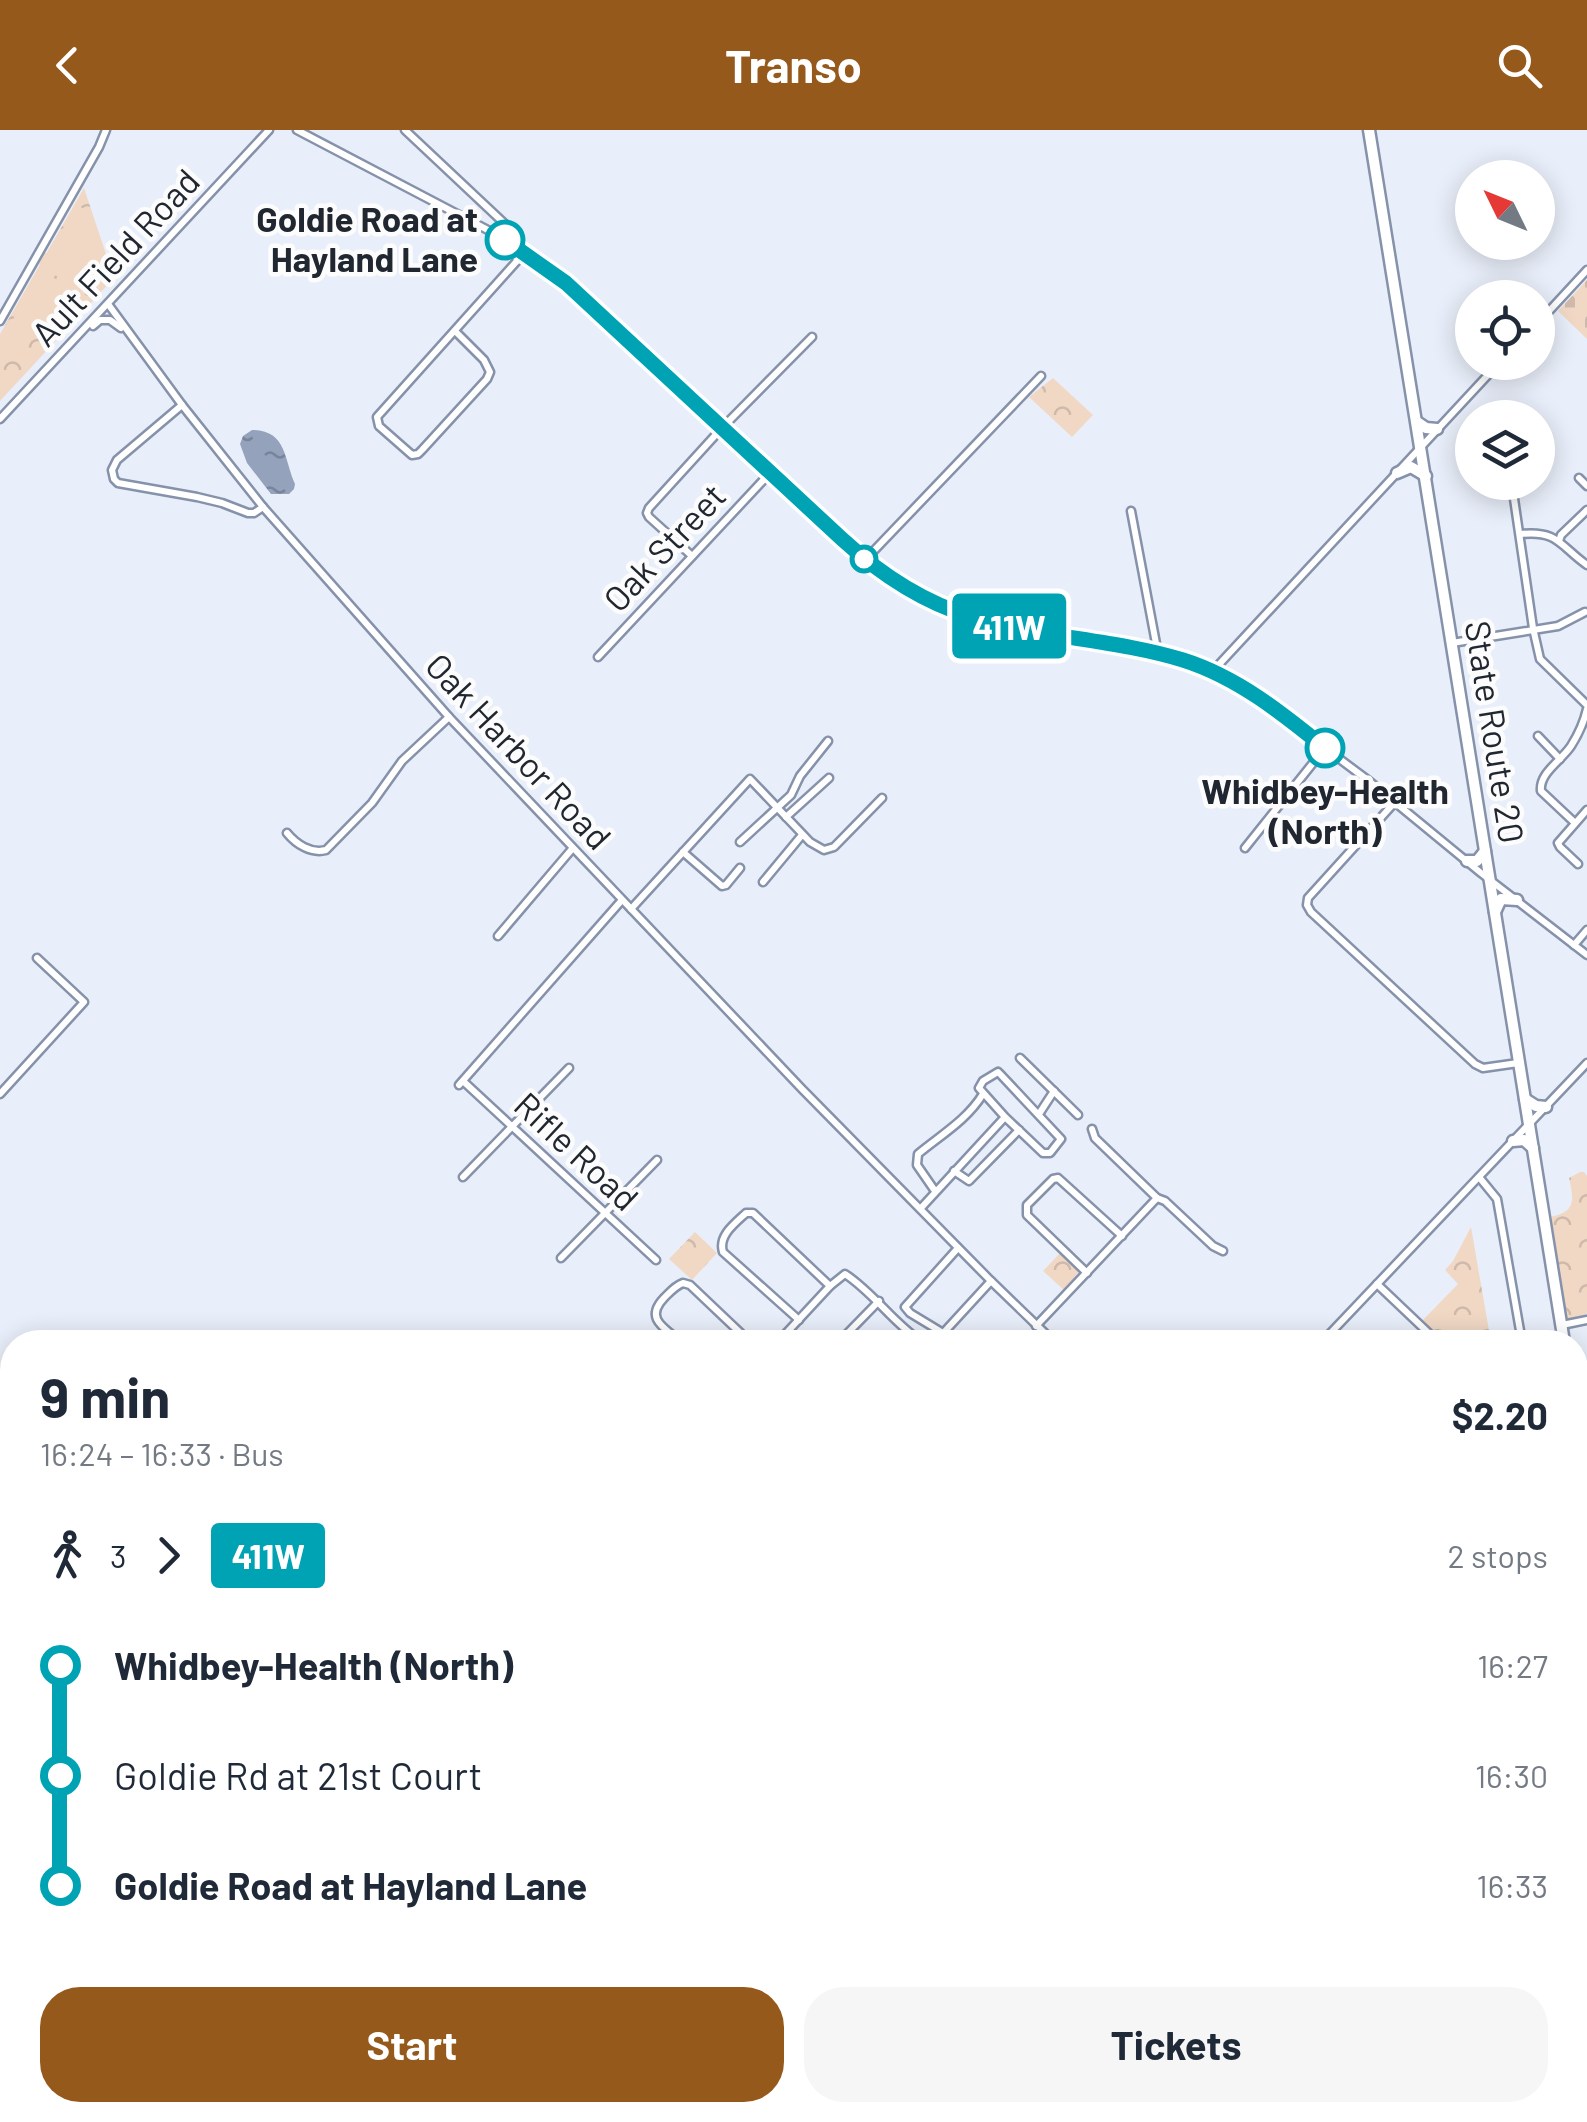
<!DOCTYPE html>
<html lang="en">
<head>
<meta charset="utf-8">
<style>
	body { margin:0; font-family:Barlow,sans-serif; background:#f6f6f7; color:#1f2937; height:100vh; display:flex; flex-direction:column; font-size:38px; white-space:nowrap }
	* { box-sizing:border-box; margin:0 }
	p { font-size:32px; color:#747a83 }
	.icon { flex:none; width:55px; height:55px; fill:none; stroke:currentColor; stroke-width:2; stroke-linecap:round; stroke-linejoin:round }
	.map { position:relative; flex:1; overflow:hidden }
	.side { position:absolute; left:0px; top:1200px; width:1588px; height:792px; display:flex; flex-direction:column; background:#fff; border-radius:40px 40px 0 0; box-shadow:0 5px 25px #0003 }
	.side>* { flex:none }
	.badge { padding:0 20px; border-radius:8px; font-size:35px; line-height:65px }
	.needle { width:65px; rotate:313deg }
	.controls { position:absolute; left:1455px; top:30px; display:grid; gap:20px }
	.controls a { display:grid; place-items:center; width:100px; height:100px; border-radius:50%; background:#fff; box-shadow:0 5px 25px #0003; font-size:50px }
	.map>.badge { position:absolute; translate:-50% -50%; box-shadow:0 0 0 5px #fff }
	.legs { display:flex; align-items:center; gap:15px; height:110px; padding:0 40px; font-size:32px }
	.legs p { margin-inline-start:auto }
	.headline { display:flex; align-items:center; justify-content:space-between; height:170px; padding:0 40px }
	h1 { font-size:55px; font-weight:700; line-height:75px }
	.action { display:flex; gap:20px; margin-top:auto; padding:20px 40px }
	.action a { flex:1; height:115px; border-radius:40px; background:#96591c; color:#fff; font-size:40px; font-weight:700; line-height:115px; text-align:center }
	.action a+a { background:#f6f6f7; color:#1f2937 }
	ul { padding:0 40px; list-style:none }
	li { display:flex; align-items:center; gap:35px; height:110px; font-size:38px }
	li i { display:grid; place-items:center; width:15px; height:100%; margin:0 12px; background:currentColor }
	li i::after { content:''; width:25px; height:25px; margin:-12px; border:8px solid; border-radius:50%; background:#fff }
	li p { margin-inline-start:auto }
	li:first-child i { background:linear-gradient(#0000 50%,currentColor 0) }
	li:last-child i { background:linear-gradient(currentColor 50%,#0000 0) }
	header { display:flex; justify-content:space-between; align-items:center; height:130px; padding:0 40px; background:#96591c; color:#fff; font-size:45px; font-weight:700 }
	.map>svg:first-child { display:block }
	.cemetery { fill:url(#cemetery-stones) }
	.park { fill:url(#park-crowns) }
	.pitch { fill:#f0d8c5 }
	.water { fill:url(#water-ripples) }
	.lines { fill:none; stroke-linecap:round; stroke-linejoin:round }
	.minor-casing { stroke:#8592aa; stroke-width:11 }
	.major-casing { stroke:#8592aa; stroke-width:15 }
	.minor { stroke:#fff; stroke-width:6 }
	.major { stroke:#fff; stroke-width:10 }
	.line-1-casing { stroke:#fff; stroke-width:22 }
	.line-1 { stroke:#00a3b4; stroke-width:15 }
	.stop-1-dot { fill:#fff; stroke:#00a3b4; stroke-width:5 }
	.labels { text-anchor:middle; stroke-width:9; stroke-linejoin:round; paint-order:stroke }
	.stop-label { font-size:35px; font-weight:bold; fill:#212730; stroke:#fcfcfc; text-anchor:end }
	.street-label { font-size:35px; fill:#212730; stroke:#fcfcfc }
</style>
</head>
<body>
<header><svg class="icon" aria-label="back" viewBox="0 0 24 24"><path d="M15 5l-7 7 7 7"/></svg>Transo<svg class="icon" aria-label="search" viewBox="0 0 24 24"><circle cx="10" cy="10" r="6"/><path d="M15 15l6 6"/></svg></header>
<div class="map">
<svg width="1587" height="1992" viewBox="0 0 1587 1992">
	<defs>
		<pattern id="cemetery-stones" width="16" height="16" patternUnits="userSpaceOnUse" patternTransform="scale(2.5)"><rect width="16" height="16" fill="#f0d8c5"/><path d="M2 7V4a2 2 0 0 1 4 0v3zM10 15v-3a2 2 0 0 1 4 0v3z" fill="#ceb9aa"/></pattern>
		<pattern id="park-crowns" width="20" height="18" patternUnits="userSpaceOnUse" patternTransform="scale(2.5)"><rect width="20" height="18" fill="#f0d8c5"/><path d="M2 6a3 3 0 1 1 6 0M12 15a3 3 0 1 1 6 0" fill="none" stroke="#ceb9aa"/></pattern>
		<pattern id="water-ripples" width="26" height="14" patternUnits="userSpaceOnUse" patternTransform="scale(2.5)"><rect width="26" height="14" fill="#94a2bc"/><path d="M2 4q2-2 4 0t4 0M15 11q2-2 4 0t4 0" fill="none" stroke="#788499"/></pattern>
	</defs>
	<rect width="100%" height="100%" fill="#e9effa"/>
	<path class="cemetery" d="M1587 150V209L1558 181Z"/>
	<g class="park">
		<path d="M84 58 114 148 0 271V204Z"/>
		<path d="M1053 248 1093 285 1072 307 1029 267Z"/>
		<path d="M1580 1042H1584L1587 1046V1183L1583 1187 1570 1191 1564 1188 1549 1087C1576 1082 1574 1071 1569 1048Z"/>
		<path d="M1471 1097 1491 1212H1442L1421 1192 1458 1154 1445 1140 1453 1131Z"/>
		<path d="M695 1102 717 1123 692 1150 669 1129Z"/>
		<path d="M1062 1121 1080 1140 1064 1160 1043 1141Z"/>
	</g>
	<g class="pitch">
		<path d="M81 77 89 83 109 142 95 167 40 137 39 131 44 123H47L76 78Z"/>
		<path d="M41 141 93 169C86 177 78 189 69 194 52 205 28 201 10 195L38 142Z"/>
	</g>
	<path class="water" d="M252 300C287 300 284 330 295 354L294 359 289 364H271L247 333 240 314 243 306Z"/>
	<g class="lines">
		<defs>
			<g id="minor">
				<path d="M297 0 505 109 557 145 865 430 898 454 975 488 1158 524 1184 531 1212 542 1261 570 1369 651 1481 743 1587 825"/>
				<path d="M405 0 506 95 509 99 505 109"/>
				<path d="M108 174 182 275 263 377 449 587 802 959 991 1151 1054 1212"/>
				<path d="M0 191 99 17 106 0"/>
				<path d="M1538 193 1587 140"/>
				<path d="M93 196 100 190H110L121 198"/>
				<path d="M455 201 484 230 490 242 487 249 422 320 418 324 412 325 379 296 377 287 525 122"/>
				<path d="M182 275 117 330 112 340 114 349 118 353 197 367 222 373 248 383H254L263 377"/>
				<path d="M0 289 269 0"/>
				<path d="M1579 348 1587 356"/>
				<path d="M1512 355 1533 498 1540 529 1587 575"/>
				<path d="M1131 381 1158 524"/>
				<path d="M1521 404C1558 400 1560 416 1587 435"/>
				<path d="M1559 411 1561 405 1587 380"/>
				<path d="M692 426 649 387 647 383 649 378 721 299 812 207"/>
				<path d="M865 430 1041 246"/>
				<path d="M1452 513 1558 496 1585 482"/>
				<path d="M598 527 770 343"/>
				<path d="M1212 542 1500 232"/>
				<path d="M1538 606 1560 629"/>
				<path d="M1395 672 1308 768 1307 775 1311 782 1475 934 1483 938 1518 933"/>
				<path d="M786 687 829 648"/>
				<path d="M1575 693 1541 661C1539 643 1561 631 1571 616 1578 605 1584 592 1587 579"/>
				<path d="M287 703C296 714 311 724 326 720L372 673 402 631 449 587"/>
				<path d="M740 712 791 665 800 646 828 611"/>
				<path d="M1245 718 1325 618"/>
				<path d="M683 722 722 756 726 755 740 738"/>
				<path d="M1578 734 1560 717 1558 713 1587 680"/>
				<path d="M763 752 802 705"/>
				<path d="M631 779 750 649 810 712 824 720 834 717 882 668"/>
				<path d="M498 806 572 719"/>
				<path d="M1574 815 1587 800"/>
				<path d="M1020 928 1078 985"/>
				<path d="M463 951 656 1130"/>
				<path d="M459 955 622 770"/>
				<path d="M0 964 84 872 37 828"/>
				<path d="M1039 984 1054 961"/>
				<path d="M1092 999 1095 1008 1157 1068 1165 1071 1213 1116 1223 1121"/>
				<path d="M954 1041 969 1051 1019 1000"/>
				<path d="M463 1047 569 938"/>
				<path d="M1479 1047 1497 1069 1522 1212"/>
				<path d="M935 1061 917 1035 918 1024C941 1005 967 990 983 964"/>
				<path d="M921 1078 1005 987 979 958 983 951 998 942 1001 945 1061 1009 1050 1023H1043L1005 987"/>
				<path d="M561 1128 657 1030"/>
				<path d="M1087 1143 1027 1085V1075L1053 1049 1058 1048 1122 1106"/>
				<path d="M1377 1154 1438 1212"/>
				<path d="M799 1190 723 1122C718 1106 734 1094 746 1083H753L830 1156"/>
				<path d="M1562 1195 1587 1190"/>
				<path d="M1036 1196 1157 1068"/>
				<path d="M943 1203 910 1183 905 1177 958 1118"/>
				<path d="M681 1212C665 1198 644 1189 664 1168 671 1161 675 1156 683 1153L690 1155 750 1212"/>
				<path d="M778 1212 830 1156 845 1144C874 1163 894 1194 922 1212"/>
				<path d="M820 1212 824 1210 829 1212"/>
				<path d="M839 1212 879 1171"/>
				<path d="M894 1212 906 1200"/>
				<path d="M935 1212 991 1151"/>
				<path d="M1322 1212 1587 933"/>
				<path d="M0 1365 12 1352"/>
				<path d="M1575 1397 1587 1403"/>
				<path d="M0 1398 6 1394 12 1393"/>
				<path d="M0 1418 12 1430"/>
				<path d="M1575 1732 1587 1719"/>
				<path d="M1575 1763 1587 1774"/>
				<path d="M342 1980 351 1992"/>
				<path d="M411 1980 424 1992"/>
				<path d="M562 1980 565 1982"/>
				<path d="M602 1980 615 1992"/>
				<path d="M648 1980 661 1992"/>
				<path d="M987 1980 999 1992"/>
				<path d="M1222 1980 1234 1992"/>
				<path d="M1446 1980 1458 1992"/>
				<path d="M278 1992 290 1980"/>
				<path d="M452 1992 463 1980"/>
				<path d="M708 1992 719 1980"/>
				<path d="M922 1992 934 1980"/>
				<path d="M1113 1992 1124 1980"/>
				<path d="M1163 1992 1174 1980"/>
				<path d="M1263 1992 1274 1980"/>
				<path d="M1333 1992 1344 1980"/>
				<path d="M1410 1992 1421 1980"/>
			</g>
			<g id="major">
				<path d="M1369 0 1564 1212"/>
				<path d="M1417 292 1426 298 1437 299"/>
				<path d="M1397 343 1411 337 1426 346"/>
				<path d="M1467 731H1477L1485 721"/>
				<path d="M1495 782 1501 769 1517 770"/>
				<path d="M1525 969 1536 976 1546 977"/>
				<path d="M1513 1011 1524 1010 1533 1018"/>
				<path d="M1575 1282 1587 1354"/>
				<path d="M1575 1504 1587 1496"/>
			</g>
		</defs>
		<use href="#minor" class="minor-casing"/>
		<use href="#major" class="major-casing"/>
		<use href="#minor" class="minor"/>
		<use href="#major" class="major"/>
	</g>
	<g class="lines">
		<defs>
			<path id="line-1" d="M505 110 566 153 842 409C880 444 922 472 972 487 1041 508 1114 509 1183 530 1237 547 1282 583 1325 618"/>
		</defs>
		<use href="#line-1" class="line-1-casing"/>
		<use href="#line-1" class="line-1"/>
	</g>
	<g class="stop-1-dot">
		<circle cx="505" cy="110" r="18"/>
		<circle cx="864" cy="429" r="12"/>
		<circle cx="1325" cy="618" r="18"/>
	</g>
	<g class="labels">
		<g class="stop-label">
			<text x="478" y="102">Goldie Road at<tspan x="478" dy="40">Hayland Lane</tspan></text>
			<text x="1325" y="674" text-anchor="middle">Whidbey-Health<tspan x="1325" dy="40">(North)</tspan></text>
		</g>
		<g class="street-label">
			<text transform="translate(116 128) rotate(-47)" y="12">Ault Field Road</text>
			<text transform="translate(665 418) rotate(-47)" y="12">Oak Street</text>
			<text transform="translate(1494 602) rotate(81)" y="12">State Route 20</text>
			<text transform="translate(518 622) rotate(47)" y="12">Oak Harbor Road</text>
			<text transform="translate(576 1022) rotate(43)" y="12">Rifle Road</text>
		</g>
	</g>
</svg>
<div class="controls">
<a><svg class="needle" viewBox="-14 -14 28 28"><path d="M0-13l5 13h-10z" fill="#e53935"/><path d="M0 13l5-13h-10z" fill="#747a83"/></svg></a>
<a><svg class="icon" aria-label="locate" viewBox="0 0 24 24"><circle cx="12" cy="12" r="6"/><path d="M12 2v4M12 18v4M2 12h4M18 12h4"/></svg></a>
<a><svg class="icon" aria-label="layers" viewBox="0 0 24 24"><path d="M12 4l9 5-9 5-9-5zM3 14l9 5 9-5"/></svg></a>
</div>
<b class="badge" style="left:1009px;top:496px;background:#00a3b4;color:#fff">411W</b>
<section class="side">
<div class="headline"><div><h1>9 min</h1><p>16:24 – 16:33 · Bus</p></div><b>$2.20</b></div>
<div class="legs"><svg class="icon" aria-label="walk" viewBox="0 0 24 24"><circle cx="13" cy="4" r="2"/><path d="M13 8l-2 6 4 7M11 14l-3 7M7 12l3-4h3l4 4"/></svg>3<svg class="icon" aria-label="forward" viewBox="0 0 24 24"><path d="M9 5l7 7-7 7"/></svg><b class="badge" style="background:#00a3b4;color:#fff">411W</b><p>2 stops</p></div>
<ul>
<li><i style="color:#00a3b4"></i><b>Whidbey-Health (North)</b><p>16:27</p></li>
<li><i style="color:#00a3b4"></i><span>Goldie Rd at 21st Court</span><p>16:30</p></li>
<li><i style="color:#00a3b4"></i><b>Goldie Road at Hayland Lane</b><p>16:33</p></li>
</ul>
<div class="action"><a>Start</a><a>Tickets</a></div>
</section>
</div>
</body>
</html>
